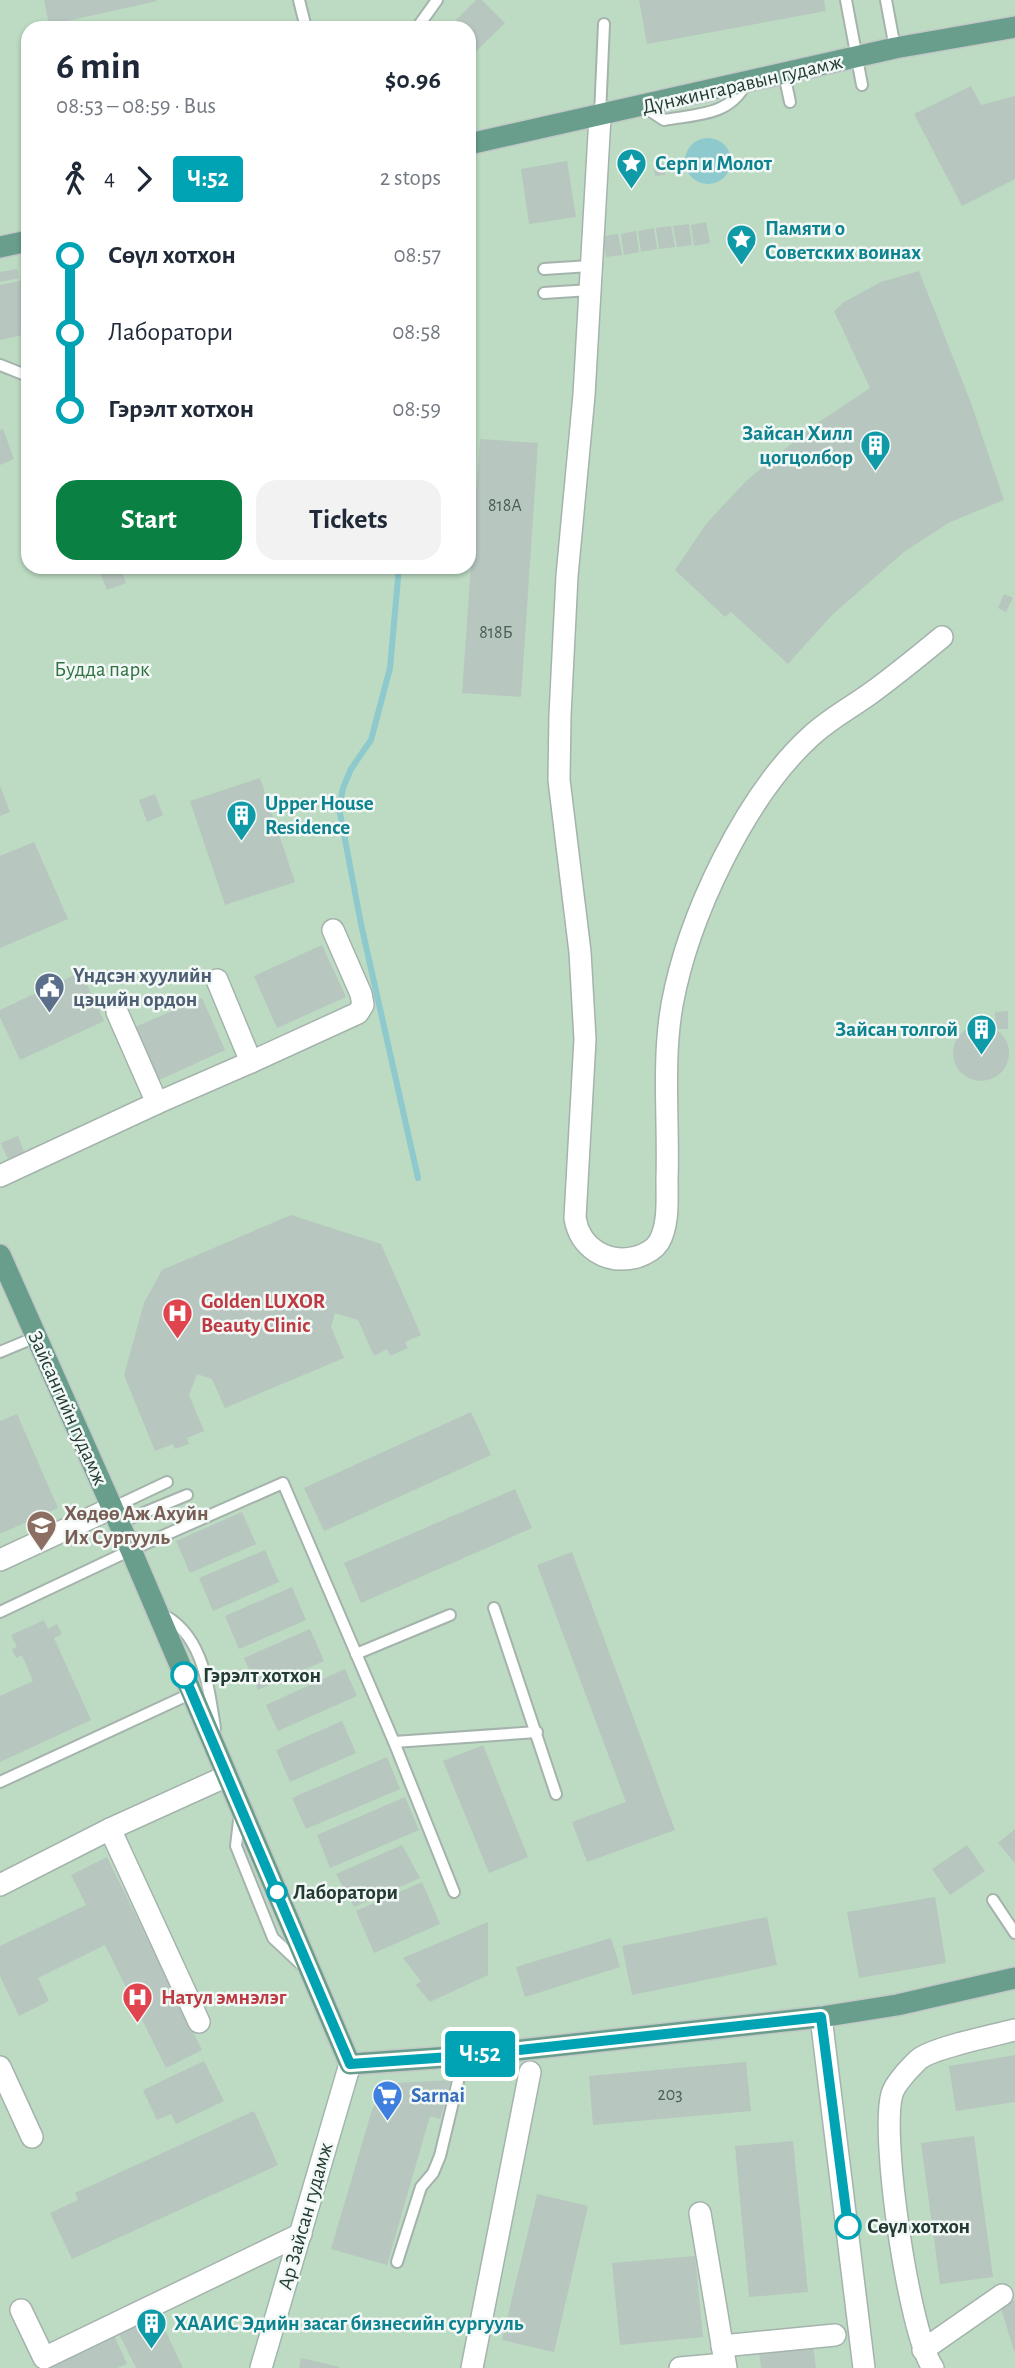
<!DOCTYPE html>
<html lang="en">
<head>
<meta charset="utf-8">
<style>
	body { margin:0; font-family:"Alegreya Sans",sans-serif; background:#f2f2f3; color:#1f2937; height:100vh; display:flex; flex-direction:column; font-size:26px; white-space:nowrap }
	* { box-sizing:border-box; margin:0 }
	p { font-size:23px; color:#747a83 }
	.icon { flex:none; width:38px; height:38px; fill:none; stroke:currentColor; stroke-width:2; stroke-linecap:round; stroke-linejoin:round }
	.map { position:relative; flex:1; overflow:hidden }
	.drawer { position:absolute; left:21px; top:21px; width:455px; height:553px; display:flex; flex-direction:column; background:#fff; border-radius:21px; box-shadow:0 2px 5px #0004 }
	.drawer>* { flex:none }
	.badge { padding:0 14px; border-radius:5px; font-size:24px; line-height:46px }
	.map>.badge { position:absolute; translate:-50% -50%; box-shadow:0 0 0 4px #fff }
	.legs { display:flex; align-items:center; gap:10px; height:77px; padding:0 35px; font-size:23px }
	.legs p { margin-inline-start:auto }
	.overview { display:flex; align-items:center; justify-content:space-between; height:119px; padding:0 35px }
	h1 { font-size:38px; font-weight:700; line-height:52px }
	.button { display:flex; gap:14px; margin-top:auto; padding:14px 35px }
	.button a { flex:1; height:80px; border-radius:21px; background:#0b8043; color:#fff; font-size:28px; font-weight:700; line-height:80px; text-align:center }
	.button a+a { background:#f2f2f3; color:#1f2937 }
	ul { padding:0 35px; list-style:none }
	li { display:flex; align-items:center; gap:24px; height:77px; font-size:26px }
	li i { display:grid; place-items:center; width:10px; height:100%; margin:0 9px; background:currentColor }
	li i::after { content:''; width:18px; height:18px; margin:-9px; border:5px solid; border-radius:50%; background:#fff }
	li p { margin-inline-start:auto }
	li:first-child i { background:linear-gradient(#0000 50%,currentColor 0) }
	li:last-child i { background:linear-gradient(currentColor 50%,#0000 0) }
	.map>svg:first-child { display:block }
	.green { fill:#bcdbc2; fill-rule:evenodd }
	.water { fill:#8dc9cd }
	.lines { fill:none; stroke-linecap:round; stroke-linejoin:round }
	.stream { stroke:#8dc9cd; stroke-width:6 }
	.building { fill:#b7c6bf }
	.lane-casing { stroke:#a5b3ad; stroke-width:14 }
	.street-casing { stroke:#a5b3ad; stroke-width:24 }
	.secondary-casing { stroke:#a1b6ad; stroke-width:24 }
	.primary-casing { stroke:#c1c8c6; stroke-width:24 }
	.lane { stroke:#fff; stroke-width:10 }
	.street { stroke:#fff; stroke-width:21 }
	.secondary { stroke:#fff; stroke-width:21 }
	.primary { stroke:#699e8c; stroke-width:21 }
	.line-1-casing { stroke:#fff; stroke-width:16 }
	.line-1 { stroke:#00a3b4; stroke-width:10 }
	.stop-1-dot { fill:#fff; stroke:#00a3b4; stroke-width:3.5 }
	.labels { text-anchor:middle; stroke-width:5; stroke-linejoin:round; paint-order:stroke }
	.number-label { font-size:18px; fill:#485e56 }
	.street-label { font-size:21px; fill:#233b33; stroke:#f2f8f5 }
	.culture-label { font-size:21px; font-weight:bold; fill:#0d838f; stroke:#f2f8f5; text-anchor:start }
	.park-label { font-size:21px; fill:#307043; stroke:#f2f8f5 }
	.service-label { font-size:21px; font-weight:bold; fill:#4e5e75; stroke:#f2f8f5; text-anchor:start }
	.health-label { font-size:21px; font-weight:bold; fill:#be3a42; stroke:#f2f8f5; text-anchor:start }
	.education-label { font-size:21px; font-weight:bold; fill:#785e54; stroke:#f2f8f5; text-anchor:start }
	.stop-label { font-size:21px; font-weight:bold; fill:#233b33; stroke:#f2f8f5; text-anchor:start }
	.shop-label { font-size:21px; font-weight:bold; fill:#366cbe; stroke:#f2f8f5; text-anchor:start }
</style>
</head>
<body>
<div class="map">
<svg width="1015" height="2368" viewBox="0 0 1015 2368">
	<rect width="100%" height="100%" fill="#e2ebe6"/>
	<path class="green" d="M0 0H1015V2368H0ZM28 28H469V567H28Z"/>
	<circle class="water" cx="708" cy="161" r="23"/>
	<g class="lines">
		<path class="stream" d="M399 567 390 668 371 740 351 769 343 788 339 808 361 924 418 1178"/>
	</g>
	<g class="building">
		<path d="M44 0H156L157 1 49 25Z"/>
		<path d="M476 0H482L505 23 469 58V28H448Z"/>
		<path d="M639 0H824L826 11 647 44Z"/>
		<path d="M971 86 981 105 1015 96V179L962 206 914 114Z"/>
		<path d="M567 161 576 217 529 224 521 169Z"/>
		<path d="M664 163 665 175 655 176 654 165Z"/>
		<path d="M633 166 634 178 624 179 623 167Z"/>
		<path d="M706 222 710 243 694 246 691 225Z"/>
		<path d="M689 224 692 245 677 247 673 226Z"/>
		<path d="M671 226 675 247 659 249 656 228Z"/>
		<path d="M654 228 657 249 641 252 638 231Z"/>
		<path d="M636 231 639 252 624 255 621 234Z"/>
		<path d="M618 234 622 255 606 257 603 236Z"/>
		<path d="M17 269 19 278 0 282V272Z"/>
		<path d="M919 271 971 403 1004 500 950 522 904 552 832 615 788 664 731 612 725 617 675 570 706 524 746 481 813 426 870 388 834 311 844 302 881 282Z"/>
		<path d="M28 279V334L0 340V285Z"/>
		<path d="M3 429 14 459 0 465V430Z"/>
		<path d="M480 439 538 443 521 697 462 693Z"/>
		<path d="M115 567H120L126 583 107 590 100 573Z"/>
		<path d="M1004 594 1013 598 1006 612 998 608Z"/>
		<path d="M260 778 295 882 225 905 190 801Z"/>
		<path d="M0 786 10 812 0 816Z"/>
		<path d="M155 794 163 815 147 822 139 800Z"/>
		<path d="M34 842 68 919 0 948V856Z"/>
		<path d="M322 945 346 997 277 1028 254 976Z"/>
		<path d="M81 972 104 1021 20 1060 0 1017V1010Z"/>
		<path d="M202 998 225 1050 157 1081 133 1028Z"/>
		<path d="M1008 1011V1029H996L995 1012Z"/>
		<circle cx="981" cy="1053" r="28"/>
		<path d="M18 1136 24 1152 8 1159 1 1143Z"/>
		<path d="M291 1215 381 1244 421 1335 405 1342 408 1348 390 1356 387 1349 374 1356 358 1320 335 1313 331 1327 344 1358 225 1408 212 1379 197 1374 189 1395 204 1431 187 1438 189 1444 175 1449 173 1444 155 1451 124 1375 144 1303 162 1270Z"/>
		<path d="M471 1412 491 1455 324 1531 304 1488Z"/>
		<path d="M17 1414 58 1508 0 1534V1421Z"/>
		<path d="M515 1489 532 1528 361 1603 344 1563Z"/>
		<path d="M242 1512 256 1544 190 1573 176 1541Z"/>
		<path d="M265 1550 279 1582 213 1611 199 1578Z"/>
		<path d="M572 1552 675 1830 587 1862 572 1822 626 1802 537 1565Z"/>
		<path d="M292 1587 306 1620 239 1649 225 1616Z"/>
		<path d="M44 1620 48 1629 57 1624 62 1634 54 1638 91 1720 0 1762V1696L33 1681 22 1655 16 1658 12 1649 17 1647 11 1635Z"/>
		<path d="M310 1629 324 1661 258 1690 244 1658Z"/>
		<path d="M345 1669 357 1696 278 1731 266 1705Z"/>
		<path d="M342 1721 356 1753 290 1782 276 1750Z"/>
		<path d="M483 1745 528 1857 489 1873 443 1761Z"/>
		<path d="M387 1757 400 1789 306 1829 292 1798Z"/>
		<path d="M405 1797 419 1830 330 1868 317 1835Z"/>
		<path d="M1015 1829V1863L998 1843Z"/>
		<path d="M402 1845 420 1878 354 1907 336 1874Z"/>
		<path d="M967 1845 985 1871 950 1895 932 1869Z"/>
		<path d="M107 1857 202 2050 166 2068 105 1945 38 1978 49 2001 19 2016 0 1976V1946L86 1905 71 1875Z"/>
		<path d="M422 1882 440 1924 374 1953 356 1911Z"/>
		<path d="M935 1897 946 1963 859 1978 847 1912Z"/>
		<path d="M767 1917 777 1965 632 1995 622 1946Z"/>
		<path d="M488 1922V1975L430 2002 416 1985 421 1981 403 1958Z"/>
		<path d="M611 1938 620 1967 525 1997 516 1967Z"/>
		<path d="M1015 2055V2102L956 2111 949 2066Z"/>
		<path d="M204 2061 224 2101 176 2124 171 2114 157 2120 143 2090Z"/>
		<path d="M746 2062 751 2111 593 2125 589 2076Z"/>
		<path d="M451 2080 440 2119 430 2116 387 2265 331 2249 372 2110 381 2094 397 2083Z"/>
		<path d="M254 2111 278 2165 72 2259 50 2213 78 2200 75 2193Z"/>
		<path d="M974 2136 993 2277 940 2284 921 2143Z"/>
		<path d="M793 2141 808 2292 749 2297 735 2146Z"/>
		<path d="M537 2194 588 2206 554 2352 502 2340Z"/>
		<path d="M695 2256 703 2337 620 2345 612 2263Z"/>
		<path d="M1015 2300V2350L1014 2351 1000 2305Z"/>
		<path d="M157 2313 183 2368H136L118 2332Z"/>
		<path d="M114 2335 127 2364 117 2368H39Z"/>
		<path d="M813 2344 816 2368H761L759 2351Z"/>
		<path d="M301 2358 340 2367 339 2368H299Z"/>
	</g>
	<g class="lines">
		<defs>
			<g id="lane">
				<path d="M299 0 306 28"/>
				<path d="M846 0 862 85"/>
				<path d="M886 0 895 48"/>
				<path d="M417 28 437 0"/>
				<path d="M784 74 790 102"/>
				<path d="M644 107 664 120C697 114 730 116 746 83"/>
				<path d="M600 115 604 24"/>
				<path d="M544 269 590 266"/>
				<path d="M544 293 590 290"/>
				<path d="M0 365 28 376"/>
				<path d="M0 1352 36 1337"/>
				<path d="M112 1508 167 1482"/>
				<path d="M119 1523 187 1495"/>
				<path d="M494 1608 556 1794"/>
				<path d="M0 1612 131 1550 283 1483 394 1742 454 1892"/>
				<path d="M160 1613C203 1633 208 1685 215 1728"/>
				<path d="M356 1654 450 1615"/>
				<path d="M394 1742 537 1732"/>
				<path d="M0 1782 192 1693"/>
				<path d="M240 1812 236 1846 273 1938 304 1967"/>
				<path d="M993 1900 1015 1933"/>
				<path d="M397 2262 421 2187 433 2173 440 2156 464 2056"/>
			</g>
			<g id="street">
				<path d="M600 117 584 395 567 576 560 715 559 780 580 952 585 1039 575 1218C580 1248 607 1265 637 1257 646 1254 654 1250 659 1242 669 1225 667 1199 667 1180 669 1122 662 1062 672 1005 688 917 745 796 811 736 829 719 852 707 871 693 896 675 919 656 942 637"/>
				<path d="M251 1062 358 1013 363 1005 361 994 333 930"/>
				<path d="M157 1103 251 1062 217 980"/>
				<path d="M0 1176 157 1103 117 1012"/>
				<path d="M0 1560 112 1508"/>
				<path d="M0 1885 110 1829"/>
				<path d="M821 2017 864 2368"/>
				<path d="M199 2022 110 1829 227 1776"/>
				<path d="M0 2067 32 2137"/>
				<path d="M700 2213 726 2368"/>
				<path d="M21 2310 44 2358 301 2234"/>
				<path d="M722 2346 835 2335"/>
				<path d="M923 2350 1002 2295"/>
				<path d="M472 2368 530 2072"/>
				<path d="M680 2368 725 2364"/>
				<path d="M933 2368C909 2333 880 2135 892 2094 895 2083 910 2068 918 2060 931 2048 995 2035 1015 2030"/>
			</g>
			<path id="secondary" d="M261 2368 350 2064"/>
			<g id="primary">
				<path d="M469 144 895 48 1015 27"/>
				<path d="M0 247 28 241"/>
				<path d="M0 1255 131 1550 350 2064 464 2056 821 2017 897 2005 1015 1978"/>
			</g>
		</defs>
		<use href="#lane" class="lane-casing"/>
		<use href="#street" class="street-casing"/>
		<use href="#secondary" class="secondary-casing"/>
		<use href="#primary" class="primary-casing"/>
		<use href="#lane" class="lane"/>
		<use href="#street" class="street"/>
		<use href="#secondary" class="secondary"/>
		<use href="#primary" class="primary"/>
	</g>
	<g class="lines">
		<defs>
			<path id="line-1" d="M184 1675 350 2064 464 2056 821 2017 848 2226"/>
		</defs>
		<use href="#line-1" class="line-1-casing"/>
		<use href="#line-1" class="line-1"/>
	</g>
	<defs>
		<symbol id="sight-pin" viewBox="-11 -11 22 30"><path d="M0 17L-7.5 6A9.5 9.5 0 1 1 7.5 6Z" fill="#0f9aa8" stroke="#f2f8f5"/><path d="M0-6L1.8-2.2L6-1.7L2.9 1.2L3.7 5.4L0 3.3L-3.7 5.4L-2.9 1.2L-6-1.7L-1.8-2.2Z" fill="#fff"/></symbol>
		<symbol id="building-pin" viewBox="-11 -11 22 30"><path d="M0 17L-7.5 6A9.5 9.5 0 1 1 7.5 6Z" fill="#0f9aa8" stroke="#f2f8f5"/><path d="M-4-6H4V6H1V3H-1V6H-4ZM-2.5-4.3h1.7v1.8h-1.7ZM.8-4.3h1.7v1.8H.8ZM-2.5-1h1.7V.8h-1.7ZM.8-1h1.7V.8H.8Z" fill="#fff"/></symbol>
		<symbol id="civic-pin" viewBox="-11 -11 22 30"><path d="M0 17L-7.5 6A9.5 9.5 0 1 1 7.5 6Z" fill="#5c6f8a" stroke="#f2f8f5"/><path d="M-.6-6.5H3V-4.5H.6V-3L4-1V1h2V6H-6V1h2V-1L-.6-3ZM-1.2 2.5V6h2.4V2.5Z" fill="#fff"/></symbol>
		<symbol id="hospital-pin" viewBox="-11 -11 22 30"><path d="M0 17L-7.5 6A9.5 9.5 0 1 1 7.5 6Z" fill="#e0444e" stroke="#f2f8f5"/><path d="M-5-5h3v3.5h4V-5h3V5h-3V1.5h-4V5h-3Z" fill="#fff"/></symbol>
		<symbol id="university-pin" viewBox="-11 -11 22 30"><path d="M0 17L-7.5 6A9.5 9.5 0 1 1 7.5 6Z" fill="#8d6e63" stroke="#f2f8f5"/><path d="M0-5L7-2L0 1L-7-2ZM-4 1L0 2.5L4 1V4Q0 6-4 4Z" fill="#fff"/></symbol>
		<symbol id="supermarket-pin" viewBox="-11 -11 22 30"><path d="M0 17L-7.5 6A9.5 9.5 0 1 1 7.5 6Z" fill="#3f7fe0" stroke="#f2f8f5"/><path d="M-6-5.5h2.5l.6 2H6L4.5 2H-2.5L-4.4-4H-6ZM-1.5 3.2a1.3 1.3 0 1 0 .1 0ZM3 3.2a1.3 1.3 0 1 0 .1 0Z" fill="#fff"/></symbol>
	</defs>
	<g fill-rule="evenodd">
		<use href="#sight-pin" x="614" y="146" width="35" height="47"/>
		<use href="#sight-pin" x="724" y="222" width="35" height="47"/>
		<use href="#building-pin" x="858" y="428" width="35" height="47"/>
		<use href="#building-pin" x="224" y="798" width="35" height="47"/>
		<use href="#civic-pin" x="32" y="970" width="35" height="47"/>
		<use href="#building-pin" x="964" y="1012" width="35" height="47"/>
		<use href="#hospital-pin" x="160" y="1296" width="35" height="47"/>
		<use href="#university-pin" x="24" y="1508" width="35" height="47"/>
		<use href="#hospital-pin" x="120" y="1980" width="35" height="47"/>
		<use href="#supermarket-pin" x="370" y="2078" width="35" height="47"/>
		<use href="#building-pin" x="134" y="2306" width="35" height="47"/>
	</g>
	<g class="stop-1-dot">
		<circle cx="184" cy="1675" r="12"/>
		<circle cx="277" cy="1892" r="9"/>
		<circle cx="848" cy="2226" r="12"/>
	</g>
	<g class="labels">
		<g class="number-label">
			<text x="505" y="511">818А</text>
			<text x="496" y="638">818Б</text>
			<text x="670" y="2100">203</text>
		</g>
		<g class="street-label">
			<text transform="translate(742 84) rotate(-13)" y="7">Дүнжингаравын гудамж</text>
			<text transform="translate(68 1408) rotate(66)" y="7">Зайсангийн гудамж</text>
			<text transform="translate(305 2216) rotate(-74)" y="7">Ар Зайсан гудамж</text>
		</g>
		<g class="culture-label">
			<text x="655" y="170">Серп и Молот</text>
			<text x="765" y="235">Памяти о<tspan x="765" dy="24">Советских воинах</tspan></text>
			<text x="853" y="440" text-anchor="end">Зайсан Хилл<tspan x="853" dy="24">цогцолбор</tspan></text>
			<text x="265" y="810">Upper House<tspan x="265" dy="24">Residence</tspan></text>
			<text x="958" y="1036" text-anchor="end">Зайсан толгой</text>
			<text x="174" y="2330">ХААИС Эдийн засаг бизнесийн сургууль</text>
		</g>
		<g class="park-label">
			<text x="102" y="676">Будда парк</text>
		</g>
		<g class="service-label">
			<text x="73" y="982">Үндсэн хуулийн<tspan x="73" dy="24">цэцийн ордон</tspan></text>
		</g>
		<g class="health-label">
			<text x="201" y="1308">Golden LUXOR<tspan x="201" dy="24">Beauty Clinic</tspan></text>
			<text x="161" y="2004">Натул эмнэлэг</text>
		</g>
		<g class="education-label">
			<text x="64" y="1520">Хөдөө Аж Ахуйн<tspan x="64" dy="24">Их Сургууль</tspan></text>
		</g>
		<g class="stop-label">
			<text x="203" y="1682">Гэрэлт хотхон</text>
			<text x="293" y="1899">Лаборатори</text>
			<text x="867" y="2233">Сөүл хотхон</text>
		</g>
		<g class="shop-label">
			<text x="411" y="2102">Sarnai</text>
		</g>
	</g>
</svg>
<b class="badge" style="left:480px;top:2054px;background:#00a3b4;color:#fff">Ч:52</b>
<section class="drawer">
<div class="overview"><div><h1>6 min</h1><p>08:53 – 08:59 · Bus</p></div><b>$0.96</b></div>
<div class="legs"><svg class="icon" aria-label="walk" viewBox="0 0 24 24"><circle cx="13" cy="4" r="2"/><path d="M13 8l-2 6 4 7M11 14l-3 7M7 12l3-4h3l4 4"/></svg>4<svg class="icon" aria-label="forward" viewBox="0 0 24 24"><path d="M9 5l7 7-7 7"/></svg><b class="badge" style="background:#00a3b4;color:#fff">Ч:52</b><p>2 stops</p></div>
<ul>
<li><i style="color:#00a3b4"></i><b>Сөүл хотхон</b><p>08:57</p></li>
<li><i style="color:#00a3b4"></i><span>Лаборатори</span><p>08:58</p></li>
<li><i style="color:#00a3b4"></i><b>Гэрэлт хотхон</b><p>08:59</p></li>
</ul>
<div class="button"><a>Start</a><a>Tickets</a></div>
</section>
</div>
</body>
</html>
